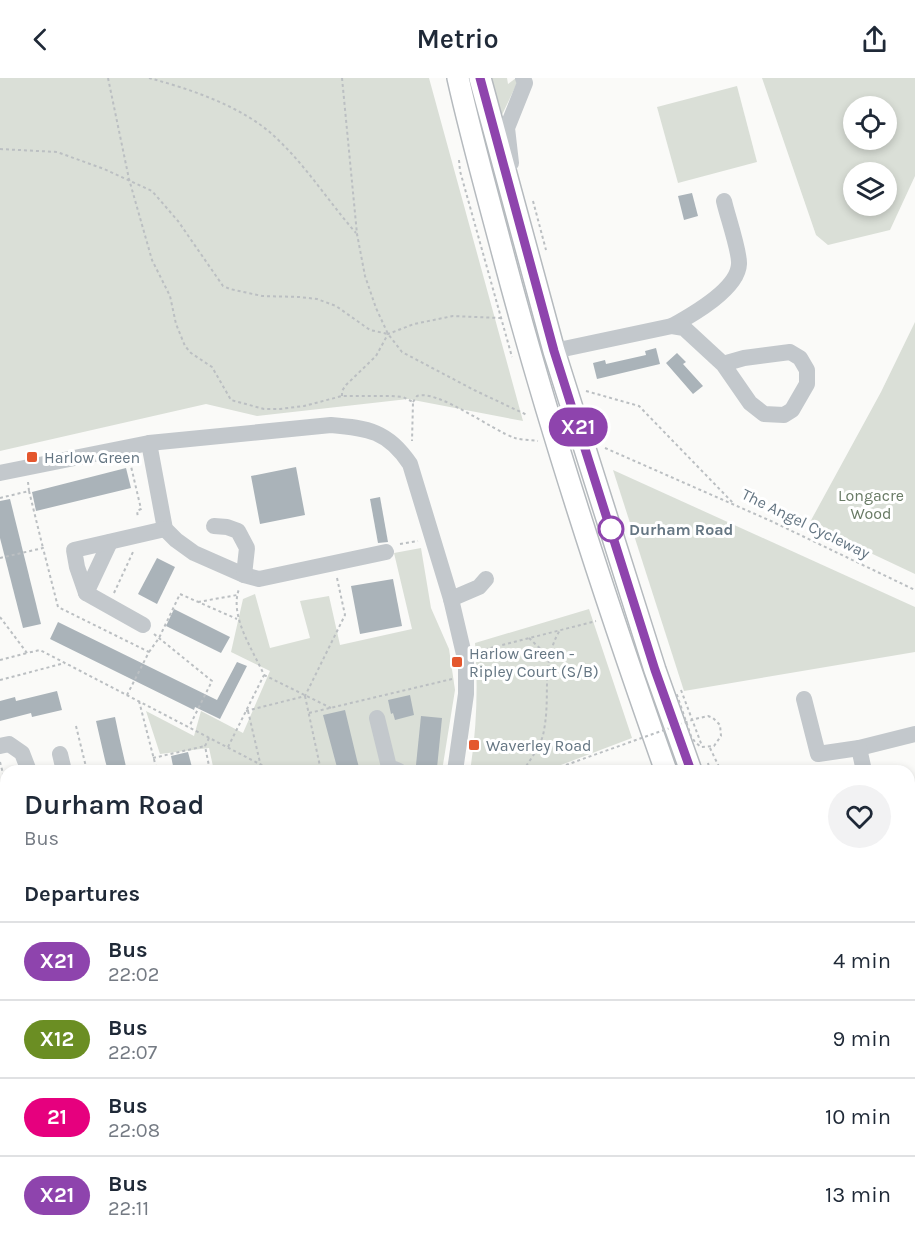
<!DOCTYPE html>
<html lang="en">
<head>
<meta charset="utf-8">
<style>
	body { margin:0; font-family:Karla,sans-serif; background:#f2f2f3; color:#1f2937; height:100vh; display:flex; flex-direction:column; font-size:22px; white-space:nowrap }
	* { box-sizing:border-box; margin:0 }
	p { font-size:20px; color:#747a83 }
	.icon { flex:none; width:33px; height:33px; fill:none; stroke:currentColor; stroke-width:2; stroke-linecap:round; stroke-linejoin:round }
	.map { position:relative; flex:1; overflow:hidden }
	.drawer { position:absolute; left:0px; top:687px; width:915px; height:482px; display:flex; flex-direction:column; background:#fff; border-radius:18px 18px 0 0; box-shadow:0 3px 9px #0003 }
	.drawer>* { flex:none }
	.badge { padding:0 12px; border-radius:20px; font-size:21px; line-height:39px }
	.tools { position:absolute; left:843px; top:18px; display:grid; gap:12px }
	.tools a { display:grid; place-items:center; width:54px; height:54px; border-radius:50%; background:#fff; box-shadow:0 3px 9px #0003; font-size:30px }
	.map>.badge { position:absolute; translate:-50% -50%; box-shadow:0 0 0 3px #fff }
	h2 { padding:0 24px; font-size:22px; line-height:54px }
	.round { display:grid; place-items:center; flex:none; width:63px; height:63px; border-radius:32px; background:#f2f2f3 }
	.head { display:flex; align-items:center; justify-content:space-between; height:102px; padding:0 24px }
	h1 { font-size:28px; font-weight:600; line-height:45px }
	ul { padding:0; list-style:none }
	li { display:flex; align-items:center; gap:18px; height:78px; padding:0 24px; border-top:2px solid #e0e1e3 }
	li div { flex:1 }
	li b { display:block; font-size:22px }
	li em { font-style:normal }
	li .badge { min-width:66px; font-weight:700; text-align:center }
	header { display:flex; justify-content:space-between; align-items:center; height:78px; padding:0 24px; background:#fff; font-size:27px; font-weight:600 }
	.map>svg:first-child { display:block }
	.built { fill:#e8e9e9 }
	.green { fill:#dadfd7; fill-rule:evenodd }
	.building { fill:#aab3b9 }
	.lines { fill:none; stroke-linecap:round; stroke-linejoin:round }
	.major-casing { stroke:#b5babe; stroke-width:24 }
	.path { stroke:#bbbfc2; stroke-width:2; stroke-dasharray:3 3; stroke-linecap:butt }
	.minor { stroke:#c3c8cc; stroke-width:16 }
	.major { stroke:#fff; stroke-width:21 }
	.path-bridge { stroke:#bbbfc2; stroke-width:2; stroke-dasharray:3 3; stroke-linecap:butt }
	.line-casing { stroke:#fff; stroke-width:14 }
	.line { stroke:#8e44ad; stroke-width:9 }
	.poi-dot { fill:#e4572e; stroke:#fff; stroke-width:2 }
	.stop-dot { fill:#fff; stroke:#8e44ad; stroke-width:3 }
	.labels { text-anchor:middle; stroke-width:6; stroke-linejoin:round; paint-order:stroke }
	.poi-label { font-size:16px; fill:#657683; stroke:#fff; text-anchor:start }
	.park-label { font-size:16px; fill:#687a64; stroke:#fff }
	.street-label { font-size:16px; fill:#657683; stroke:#fff }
	.stop-label { font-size:16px; font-weight:bold; fill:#657683; stroke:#fff; text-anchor:start }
</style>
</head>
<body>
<header><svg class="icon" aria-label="back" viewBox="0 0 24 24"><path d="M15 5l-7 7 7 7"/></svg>Metrio<svg class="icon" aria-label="share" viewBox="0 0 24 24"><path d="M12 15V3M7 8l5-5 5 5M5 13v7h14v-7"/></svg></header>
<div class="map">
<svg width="915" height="1168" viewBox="0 0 915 1168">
	<rect width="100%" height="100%" fill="#fafaf8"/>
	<path class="built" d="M706 1163H799L800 1168H707Z"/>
	<g class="green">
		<path d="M0 0H429L523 343 408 321 257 338 206 326 0 373Z"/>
		<path d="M489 0H507L508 6 516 0 518 3 501 39Z"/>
		<path d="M762 0H915V98L890 152 828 167 816 157ZM854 28H886V62H854ZM854 94H886V128H854Z"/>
		<path d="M737 8 757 84 678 105 657 29Z"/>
		<path d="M915 244V496L809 446 881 314Z"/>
		<path d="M613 392 915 529V574L684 613Z"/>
		<path d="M421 470 431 530 449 571 455 612 442 693H260L252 689 214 693 209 670 160 676 146 633 194 658 201 633 243 655 270 593 231 574 243 521 255 516 270 570 310 560 300 523 329 518 340 567 412 551 394 475Z"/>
		<path d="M589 531 632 660 545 693H470C477 650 478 608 475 565Z"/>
		<path d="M909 1078 915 1090V1168H882L880 1163 909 1162Z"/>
	</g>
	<g class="building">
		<path d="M692 115 698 138 684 142 678 118Z"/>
		<path d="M656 270 660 286 597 301 593 285 605 282 606 286 646 277 645 273Z"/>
		<path d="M677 275 686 284 683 286 703 308 693 316 666 285Z"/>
		<path d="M296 389 305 437 260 446 251 398Z"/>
		<path d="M126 390 131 410 36 433 32 414Z"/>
		<path d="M380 419 388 464 378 465 370 421Z"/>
		<path d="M10 421 41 546 23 550 0 460V423Z"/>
		<path d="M157 480 175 489 157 526 138 516Z"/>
		<path d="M393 501 402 548 360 556 351 508Z"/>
		<path d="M174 531 230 559 221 575 166 548Z"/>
		<path d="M58 544 217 622 237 584 247 588 220 641 195 629 194 632 50 561Z"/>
		<path d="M57 613 62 632 32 639 31 635 0 643V623L15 619 16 623Z"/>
		<path d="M410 617 414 637 395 642 393 635 391 636 388 622Z"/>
		<path d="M345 632 357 682 360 693H338L323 637Z"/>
		<path d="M421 638 442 640 437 690 416 687Z"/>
		<path d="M115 639 119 658 127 693H108L105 682 96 643Z"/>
		<path d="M188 674 193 693H174L171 678Z"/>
	</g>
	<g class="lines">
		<defs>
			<g id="major">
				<path d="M458 0C471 58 487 115 502 172 548 348 605 521 666 693"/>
				<path d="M480 0 554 273 655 592 691 693"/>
				<path d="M909 1041 915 1048"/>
				<path d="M909 1066 915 1070"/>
				<path d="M816 1162 818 1168"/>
				<path d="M847 1162 849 1168"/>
				<path d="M866 1162 867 1168"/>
			</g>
		</defs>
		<use href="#major" class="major-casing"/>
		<g class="path">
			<path d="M108 0 129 101 152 182 170 218 176 246 185 268 191 275 212 289 231 322 264 331H280L304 328 342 318H391L403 319 413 324 412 363"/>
			<path d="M149 0C190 11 241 28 273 57 305 86 328 123 356 155"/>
			<path d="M342 0 357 156 365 198 376 230 388 256 402 274 474 312 527 337"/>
			<path d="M0 71 57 74 104 91 152 113 178 143 223 208 230 211 262 218 299 219 317 221 336 228 370 252 388 256"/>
			<path d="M459 82 460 93 512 279"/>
			<path d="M533 123 546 172"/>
			<path d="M586 313 639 328 734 426"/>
			<path d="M342 318V313L346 307 376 278 388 256 414 246 453 238 501 240"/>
			<path d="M413 324 417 318C438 311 493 353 515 360 522 362 530 362 538 363"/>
			<path d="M605 370 771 443 915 512"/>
			<path d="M130 384 141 431 137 433 138 440"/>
			<path d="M29 413 43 470"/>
			<path d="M0 420 29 413 28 404"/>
			<path d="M400 466 418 463"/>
			<path d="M0 480 43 470 58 529 149 574 127 617"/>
			<path d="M114 515 133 474"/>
			<path d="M198 524 237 517"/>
			<path d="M0 539 27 575 40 572 273 693"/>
			<path d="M154 556 212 603 189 649"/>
			<path d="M529 560 548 578"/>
			<path d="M479 573 596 543"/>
			<path d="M149 574 159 560 180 516 237 541"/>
			<path d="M0 582 27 575"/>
			<path d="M264 597 331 630"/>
			<path d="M0 602 65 585"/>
			<path d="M681 612 702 668"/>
			<path d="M305 618 321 693"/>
			<path d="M139 623 157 693"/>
			<path d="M246 633 305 618 345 537 337 500"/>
			<path d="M248 633 262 693"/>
			<path d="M309 635 452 601"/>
			<path d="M76 648 87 693"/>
			<path d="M209 660 205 668 210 693"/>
			<path d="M228 669 264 597C253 572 229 538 239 511"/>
			<path d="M710 670 721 693"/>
			<path d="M153 680 205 668"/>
			<path d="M0 684 6 707"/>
			<path d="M708 685 710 693"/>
			<path d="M251 693 262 691"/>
			<path d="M523 693C531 680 542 667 544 652 551 616 540 586 560 552"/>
			<path d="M0 887 6 885"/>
			<path d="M0 896 6 906"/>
			<path d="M0 996 6 992"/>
			<path d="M0 1045 6 1057"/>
			<path d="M0 1062 6 1073"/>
			<path d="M58 1162 62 1168"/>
			<path d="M132 1162 133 1168"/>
		</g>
		<g class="minor">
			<path d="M511 85 507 50 525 5 523 0"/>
			<path d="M672 248C692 237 738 211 739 186 740 174 727 137 724 123"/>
			<path d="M554 273 672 248 684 250 723 286 750 325 764 336 784 337 792 332 807 306V292L800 280 790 274 744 280 723 286"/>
			<path d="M149 365 165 451 176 462 194 475 244 497 259 501 386 474"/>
			<path d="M0 395 149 365 331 347C368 350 388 353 410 386L451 521 466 585V616L455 693"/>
			<path d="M214 448 227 449 238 453 247 470 244 497"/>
			<path d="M86 515 110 464"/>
			<path d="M451 521 479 509 486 501"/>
			<path d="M143 547 86 515 77 489 74 472 165 451"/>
			<path d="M804 621 818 676 859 670 915 656"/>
			<path d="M377 640 389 689 399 693"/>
			<path d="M0 668 9 666 22 675 29 693"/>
			<path d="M859 670 864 693"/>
			<path d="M60 676 64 693"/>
			<path d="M909 732 915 731"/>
			<path d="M0 1153 8 1168"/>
			<path d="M212 1162 214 1168"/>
			<path d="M517 1162 520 1168"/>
			<path d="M649 1162 650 1168"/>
			<path d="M790 1167 791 1168"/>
			<path d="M398 1168 405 1166"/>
		</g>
		<use href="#major" class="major"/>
		<path class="path-bridge" d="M549 693 695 641 708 638 713 640 720 647 721 658 714 668 701 669 695 664 691 658 676 614"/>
	</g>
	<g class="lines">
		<defs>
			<path id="line" d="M480 0 554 273 655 592 691 693"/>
		</defs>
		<use href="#line" class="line-casing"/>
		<use href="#line" class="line"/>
	</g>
	<g class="poi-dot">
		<rect x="26" y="373" width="12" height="12" rx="3"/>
		<rect x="451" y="578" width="12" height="12" rx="3"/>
		<rect x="468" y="661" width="12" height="12" rx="3"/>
	</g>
	<circle class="stop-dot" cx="611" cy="451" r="12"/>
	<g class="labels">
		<g class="poi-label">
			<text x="44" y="385">Harlow Green</text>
			<text x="469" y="581">Harlow Green -<tspan x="469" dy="18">Ripley Court (S/B)</tspan></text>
			<text x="486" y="673">Waverley Road</text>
		</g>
		<g class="park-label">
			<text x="871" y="423">Longacre<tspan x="871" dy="18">Wood</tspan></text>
		</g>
		<g class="street-label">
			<text transform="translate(806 445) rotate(26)" y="6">The Angel Cycleway</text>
		</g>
		<g class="stop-label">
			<text x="629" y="457">Durham Road</text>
		</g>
	</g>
</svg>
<div class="tools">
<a><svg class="icon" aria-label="locate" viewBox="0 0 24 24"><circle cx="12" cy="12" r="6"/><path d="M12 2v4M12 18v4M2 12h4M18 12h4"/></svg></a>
<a><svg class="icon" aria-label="layers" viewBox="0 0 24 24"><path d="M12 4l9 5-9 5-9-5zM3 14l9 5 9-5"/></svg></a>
</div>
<b class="badge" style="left:578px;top:349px;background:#8e44ad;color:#fff">X21</b>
<section class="drawer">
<div class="head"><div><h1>Durham Road</h1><p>Bus</p></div><a class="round"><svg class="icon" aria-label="heart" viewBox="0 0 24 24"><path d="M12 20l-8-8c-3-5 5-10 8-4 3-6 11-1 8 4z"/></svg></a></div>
<h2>Departures</h2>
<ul>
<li><span class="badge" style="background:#8e44ad;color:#fff">X21</span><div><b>Bus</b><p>22:02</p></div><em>4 min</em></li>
<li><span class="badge" style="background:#6b8e23;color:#fff">X12</span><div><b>Bus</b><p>22:07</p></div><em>9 min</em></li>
<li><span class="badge" style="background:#e6007e;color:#fff">21</span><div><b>Bus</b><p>22:08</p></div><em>10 min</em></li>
<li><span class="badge" style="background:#8e44ad;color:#fff">X21</span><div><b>Bus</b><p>22:11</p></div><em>13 min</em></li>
</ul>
</section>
</div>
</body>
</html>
